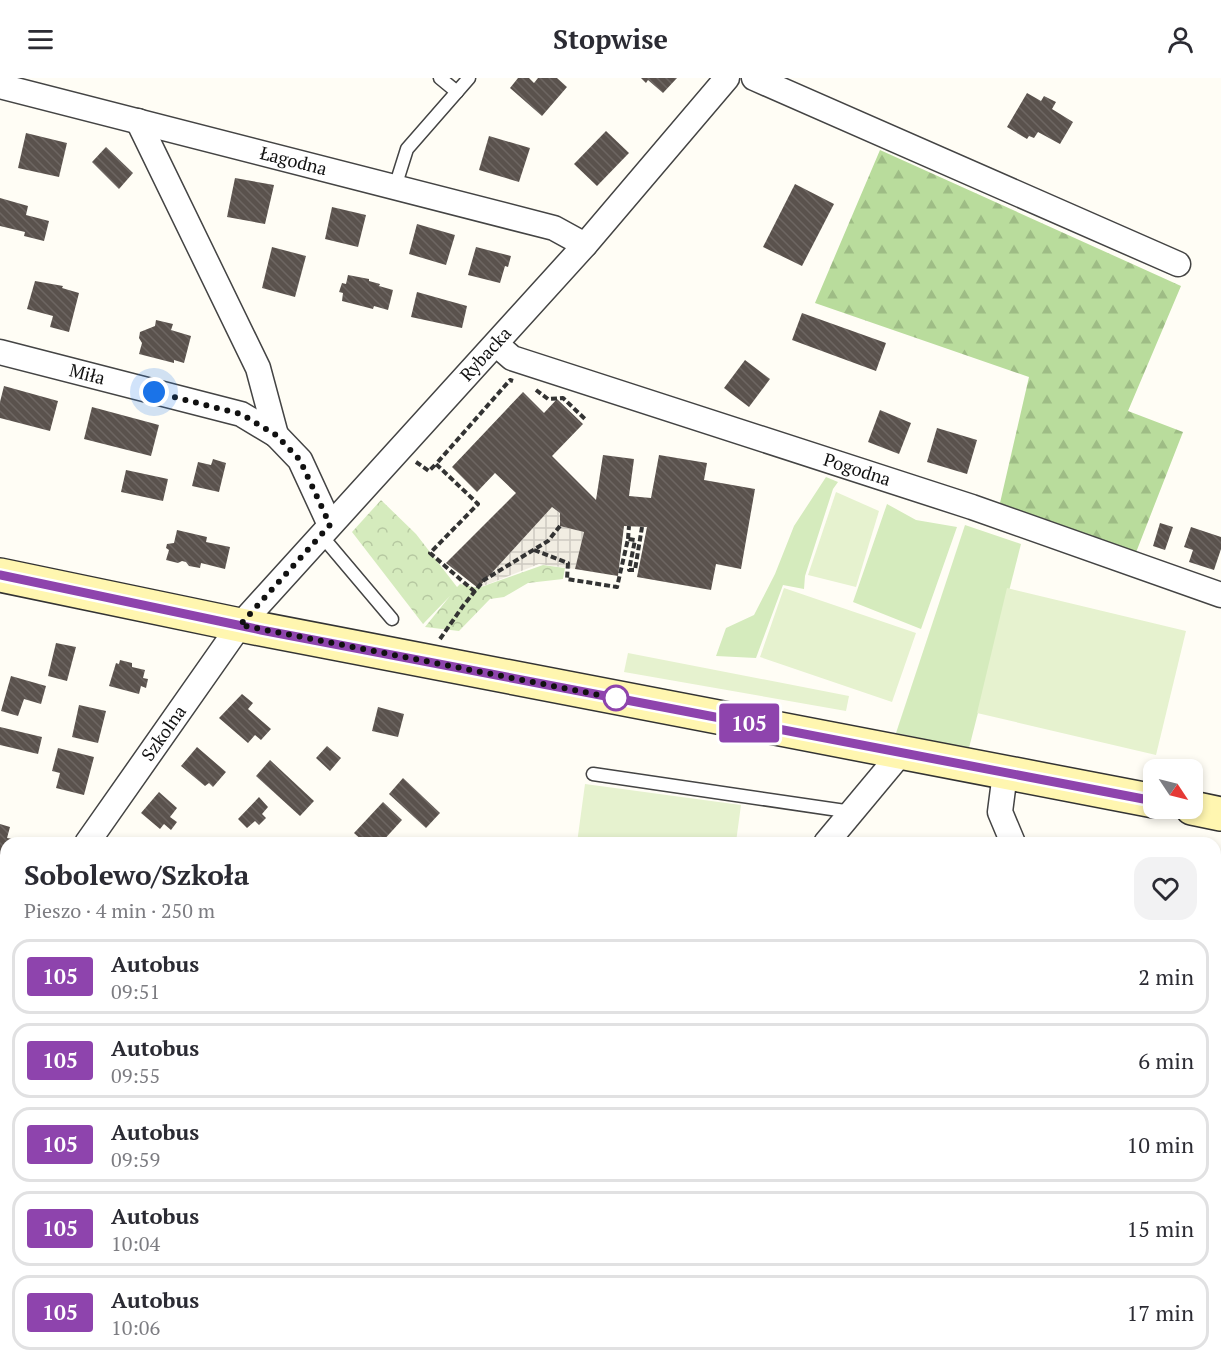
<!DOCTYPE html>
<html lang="pl">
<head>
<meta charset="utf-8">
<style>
	body { margin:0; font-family:"PT Serif",serif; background:#f2f2f3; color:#2b2b33; height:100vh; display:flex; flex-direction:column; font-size:22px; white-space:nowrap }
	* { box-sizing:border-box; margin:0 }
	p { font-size:20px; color:#7c7c81 }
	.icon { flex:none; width:33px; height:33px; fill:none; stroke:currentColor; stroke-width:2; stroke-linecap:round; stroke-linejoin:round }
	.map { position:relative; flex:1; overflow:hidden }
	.details { position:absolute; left:0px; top:759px; width:1221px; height:536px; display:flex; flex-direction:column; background:#fff; border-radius:18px 18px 0 0; box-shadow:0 3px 9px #0003 }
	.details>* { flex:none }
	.badge { padding:0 12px; border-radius:4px; font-size:21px; line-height:39px }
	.needle { width:39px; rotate:125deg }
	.buttons { position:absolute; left:1143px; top:681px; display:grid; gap:12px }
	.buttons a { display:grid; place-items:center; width:60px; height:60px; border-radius:12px; background:#fff; box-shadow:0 3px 9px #0003; font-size:30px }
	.you { position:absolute; width:30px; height:30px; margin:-15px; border:4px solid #fff; border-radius:50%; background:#1a73e8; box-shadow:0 0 0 9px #1a73e833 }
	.map>.badge { position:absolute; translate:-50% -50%; box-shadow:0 0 0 3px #fff }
	.round { display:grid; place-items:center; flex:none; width:63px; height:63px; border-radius:18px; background:#f2f2f3 }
	.headline { display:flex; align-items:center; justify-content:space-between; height:102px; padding:0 24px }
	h1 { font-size:28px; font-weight:600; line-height:45px }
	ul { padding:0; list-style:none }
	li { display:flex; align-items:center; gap:18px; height:75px; margin:0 12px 9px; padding:0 12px; border:3px solid #e1e1e2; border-radius:18px }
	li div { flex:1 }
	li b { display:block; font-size:22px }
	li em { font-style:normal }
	li .badge { min-width:66px; font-weight:700; text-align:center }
	header { display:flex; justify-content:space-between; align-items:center; height:78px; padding:0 24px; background:#fff; font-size:27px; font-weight:600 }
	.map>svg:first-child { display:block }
	.grass { fill:#d5ebbd }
	.forest { fill:url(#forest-firs) }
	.park { fill:url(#park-crowns) }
	.pitch { fill:#e6f2cf }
	.plaza { fill:url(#plaza-grid) }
	.building { fill:url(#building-back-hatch) }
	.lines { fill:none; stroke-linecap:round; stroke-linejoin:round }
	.lane-casing { stroke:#444; stroke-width:15 }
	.street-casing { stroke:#444; stroke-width:27 }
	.secondary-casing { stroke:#333; stroke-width:36 }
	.path { stroke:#333; stroke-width:4; stroke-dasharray:6 3; stroke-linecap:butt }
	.lane { stroke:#fff; stroke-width:12 }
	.street { stroke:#fff; stroke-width:24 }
	.secondary { stroke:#fff6b0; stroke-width:33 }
	.line-casing { stroke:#fff; stroke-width:14 }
	.line { stroke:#8e44ad; stroke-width:9 }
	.walk { stroke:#111; stroke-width:6; stroke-dasharray:0 10.8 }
	.stop-dot { fill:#fff; stroke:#8e44ad; stroke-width:3 }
	.labels { text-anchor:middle; stroke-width:6; stroke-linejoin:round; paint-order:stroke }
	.street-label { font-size:18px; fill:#111; stroke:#fff }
</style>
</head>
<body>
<header><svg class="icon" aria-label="menu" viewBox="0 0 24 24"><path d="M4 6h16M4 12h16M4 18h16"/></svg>Stopwise<svg class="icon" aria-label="person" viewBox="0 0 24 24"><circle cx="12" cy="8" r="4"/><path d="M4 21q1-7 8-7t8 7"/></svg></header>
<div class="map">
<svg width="1221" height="1294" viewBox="0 0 1221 1294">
	<defs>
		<pattern id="forest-firs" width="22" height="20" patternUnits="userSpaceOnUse" patternTransform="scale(1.5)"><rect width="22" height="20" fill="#b9dc9c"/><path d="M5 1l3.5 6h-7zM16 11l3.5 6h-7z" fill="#9ebc85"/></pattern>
		<pattern id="park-crowns" width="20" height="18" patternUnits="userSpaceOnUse" patternTransform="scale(1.5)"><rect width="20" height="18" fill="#d5ebbd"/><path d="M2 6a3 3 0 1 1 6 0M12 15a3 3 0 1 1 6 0" fill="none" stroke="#b6c8a1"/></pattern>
		<pattern id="plaza-grid" width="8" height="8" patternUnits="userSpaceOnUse" patternTransform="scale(1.5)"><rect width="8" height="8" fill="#f1ede2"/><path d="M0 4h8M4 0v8" fill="none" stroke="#cecac1"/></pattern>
		<pattern id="building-back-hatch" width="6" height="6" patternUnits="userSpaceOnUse" patternTransform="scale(1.5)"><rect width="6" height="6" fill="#5a524d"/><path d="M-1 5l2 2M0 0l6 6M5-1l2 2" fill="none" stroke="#6d6662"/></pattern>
	</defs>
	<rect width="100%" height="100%" fill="#fffdf5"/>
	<g class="grass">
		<path d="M826 399 838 404 833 411 805 498 804 511 783 507 756 580 716 578 726 550 754 537 775 496 794 448Z"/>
		<path d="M887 426 916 442 957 449 921 551 853 524Z"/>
		<path d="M965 447 1021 466 969 670 896 655Z"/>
	</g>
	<path class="forest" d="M880 72 1181 208 1128 333 1183 354 1135 477 1000 425 1029 299 815 225Z"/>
	<path class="park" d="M381 422 416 456 457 509 460 506 478 510 543 487 565 490 563 501 528 505 504 519 490 521 459 553 425 549 450 518 423 546 352 454Z"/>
	<g class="pitch">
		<path d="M836 414 879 433 856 509 808 497Z"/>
		<path d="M784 510 916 555 892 624 760 579Z"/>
		<path d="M1007 510 1186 553 1156 677 977 635Z"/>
		<path d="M628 575 849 618 846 633 624 594Z"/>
		<path d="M585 706 741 727 736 764 743 765H577Z"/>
	</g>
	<path class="plaza" d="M552 429 560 435V448L584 454 575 491 539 486 478 510Z"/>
	<g class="building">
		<path d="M518 0H529L534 5 538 0H557L567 9 542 38 510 10Z"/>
		<path d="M641 0H677L663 15 648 2 646 5Z"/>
		<path d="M1027 15 1041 23 1044 18 1056 24 1052 31 1073 44 1060 66 1038 54 1034 60 1029 58 1027 61 1007 49Z"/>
		<path d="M606 53 629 75 597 108 574 86Z"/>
		<path d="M26 55 67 65 59 99 18 90Z"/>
		<path d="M489 58 530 70 519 104 479 92Z"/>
		<path d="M106 69 133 95 119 111 92 84Z"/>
		<path d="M235 100 274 107 265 146 227 139Z"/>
		<path d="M795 106 834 126 802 188 763 169Z"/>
		<path d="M0 120 28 128 26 137 49 143 44 163 24 158 25 154 0 148Z"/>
		<path d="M332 129 366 137 358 169 325 161Z"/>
		<path d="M417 146 455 157 446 187 409 176Z"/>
		<path d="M272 169 306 178 295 219 262 210Z"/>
		<path d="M476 169 511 178 508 189 505 188 500 205 468 197Z"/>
		<path d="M348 197 369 201V203L380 206 379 208 393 212 388 232 374 228 373 231 342 223 343 215 339 214 342 205 346 206Z"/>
		<path d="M35 203 63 208 62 210 79 215 69 254 50 249 53 238 27 231Z"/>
		<path d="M417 214 467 228 462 250 411 239Z"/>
		<path d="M802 235 886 265 876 293 792 262Z"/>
		<path d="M156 242 173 246 171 252 191 258 184 285 174 282V285L139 276 142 265 139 260 140 254 155 248Z"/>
		<path d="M745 282 770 301 749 329 724 310Z"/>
		<path d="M4 308 58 323 50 353 0 340V324Z"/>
		<path d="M523 314 544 335 557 321 583 346 552 378 596 422 603 377 634 381 629 418 651 420 659 377 707 385 704 402 755 411 741 491 716 486 711 512 637 499 647 449 624 448 618 498 575 491 584 454 560 448V435L552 429 478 510 446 485 516 415 495 395 477 414 452 389Z"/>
		<path d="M92 329 159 347 151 378 84 361Z"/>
		<path d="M880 332 911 345 899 376 868 364Z"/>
		<path d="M937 350 977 362 967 396 927 384Z"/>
		<path d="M213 381 226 385 219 414 192 408 198 384 211 387Z"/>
		<path d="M126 392 168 401 163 423 121 414Z"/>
		<path d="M1160 445 1173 449 1165 472 1153 468Z"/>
		<path d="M1191 449 1221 459V471L1214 492 1189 484 1193 472 1184 469Z"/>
		<path d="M177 452 207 459 206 464 230 469 225 491 201 485 200 490 189 488 186 484 182 483 178 485 166 482 169 472 166 470 167 466 174 465Z"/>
		<path d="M56 565 76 569 67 603 48 598Z"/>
		<path d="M120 582 132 585V589L145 592 143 600 148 601 146 610 141 608 139 616 109 608 116 585 119 586Z"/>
		<path d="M11 598 46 608 41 626 24 621 18 638 1 633Z"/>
		<path d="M242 616 253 625 248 631 271 651 261 662 255 657 248 665 219 640Z"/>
		<path d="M79 627 106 633 98 665 72 659Z"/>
		<path d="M378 629 404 636 398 659 372 653Z"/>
		<path d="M0 649 42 659 38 676 0 667Z"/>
		<path d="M327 668 341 680 330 693 316 680Z"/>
		<path d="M197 669 226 694 213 709 209 705 205 708 181 688Z"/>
		<path d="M58 670 94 679 84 717 56 710 60 695 52 693Z"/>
		<path d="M270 682 314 723 300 738 256 698Z"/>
		<path d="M403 700 440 735 426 750 389 716Z"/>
		<path d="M159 714 177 730 170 739 177 744 171 752 164 746 160 751 141 735Z"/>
		<path d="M259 719 268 729 262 736 266 740 259 747 255 743 247 750 238 741Z"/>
		<path d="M383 724 402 742 381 765H365L354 755Z"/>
		<path d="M0 746 10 749 7 760 13 761 12 765H6L5 793 0 792Z"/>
		<path d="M1215 984 1221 990V1042L1215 1037Z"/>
		<path d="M1215 1103 1221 1109V1120L1215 1126Z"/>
		<path d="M684 1288H717L722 1294H678Z"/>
		<path d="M790 1288H829L835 1294H796Z"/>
		<path d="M1080 1288H1104L1110 1294H1075Z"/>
	</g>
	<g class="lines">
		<defs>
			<g id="lane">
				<path d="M440 0 457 14"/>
				<path d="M395 109 407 71 469 0"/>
				<path d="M321 457 392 541"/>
				<path d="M593 696 852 734"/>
			</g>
			<g id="street">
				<path d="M754 0 1178 186"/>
				<path id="s1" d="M0 8 554 150 585 167"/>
				<path d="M138 43 258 290 276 357"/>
				<path id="s2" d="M496 266 512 280 972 429 1221 517"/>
				<path id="s3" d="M0 274 241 336 276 357 300 382 330 447"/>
				<path d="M1005 695 1000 734 1013 765"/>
				<path id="s4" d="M87 765 240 547 585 167 727 0"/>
				<path d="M826 765 901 675"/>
				<path d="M0 888 6 880"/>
				<path d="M1215 953 1221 959"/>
				<path d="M1215 1191 1221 1197"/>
				<path d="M623 1288 629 1294"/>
				<path d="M882 1288 888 1294"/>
				<path d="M1155 1288 1161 1294"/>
				<path d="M370 1294 375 1288"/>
			</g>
			<g id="secondary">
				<path d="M0 497 240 547 1154 723"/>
				<path d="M1192 730 1221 736"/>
			</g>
		</defs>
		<use href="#lane" class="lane-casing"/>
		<use href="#street" class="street-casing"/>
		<use href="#secondary" class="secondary-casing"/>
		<g class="path">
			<path d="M536 312 548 321 563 320 585 341"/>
			<path d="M416 384 429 393 436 386"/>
			<path d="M628 461 629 448"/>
			<path d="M534 472 568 485 567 501 617 509 628 461 635 462 629 492H635L642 449"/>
			<path d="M475 514 430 475 478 426 436 386 510 302 513 303"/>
			<path d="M440 561 463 528 484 502 548 463 560 448"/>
		</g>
		<use href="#lane" class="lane"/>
		<use href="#street" class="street"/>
		<use href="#secondary" class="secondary"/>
	</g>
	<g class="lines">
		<defs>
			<path id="line" d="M0 497 261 552 1154 723"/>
		</defs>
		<use href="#line" class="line-casing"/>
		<use href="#line" class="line"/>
		<path class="walk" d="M154 314 241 336 276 357 300 382 330 447 240 547 620 621 616 620"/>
	</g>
	<circle class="stop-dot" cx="616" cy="620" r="12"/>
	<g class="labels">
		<g class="street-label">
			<text dy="6" stroke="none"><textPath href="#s1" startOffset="303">Łagodna</textPath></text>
			<text dy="6" stroke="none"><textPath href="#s4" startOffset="632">Rybacka</textPath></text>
			<text dy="6" stroke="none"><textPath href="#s3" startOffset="90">Miła</textPath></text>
			<text dy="6" stroke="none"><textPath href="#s2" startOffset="384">Pogodna</textPath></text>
			<text dy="6" stroke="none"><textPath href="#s4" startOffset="134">Szkolna</textPath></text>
		</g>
	</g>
</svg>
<div class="buttons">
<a><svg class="needle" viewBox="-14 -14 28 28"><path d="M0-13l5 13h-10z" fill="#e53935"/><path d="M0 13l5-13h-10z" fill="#7c7c81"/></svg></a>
</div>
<div class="you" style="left:154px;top:314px"></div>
<b class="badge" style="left:749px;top:645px;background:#8e44ad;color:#fff">105</b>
<section class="details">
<div class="headline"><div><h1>Sobolewo/Szkoła</h1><p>Pieszo · 4 min · 250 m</p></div><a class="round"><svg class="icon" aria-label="heart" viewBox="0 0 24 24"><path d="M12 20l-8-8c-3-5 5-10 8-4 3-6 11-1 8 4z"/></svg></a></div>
<ul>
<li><span class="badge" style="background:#8e44ad;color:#fff">105</span><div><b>Autobus</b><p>09:51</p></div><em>2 min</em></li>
<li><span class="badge" style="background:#8e44ad;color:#fff">105</span><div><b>Autobus</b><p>09:55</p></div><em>6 min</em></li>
<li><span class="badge" style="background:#8e44ad;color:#fff">105</span><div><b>Autobus</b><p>09:59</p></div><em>10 min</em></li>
<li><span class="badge" style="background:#8e44ad;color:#fff">105</span><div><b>Autobus</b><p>10:04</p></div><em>15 min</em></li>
<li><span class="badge" style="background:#8e44ad;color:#fff">105</span><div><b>Autobus</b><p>10:06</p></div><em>17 min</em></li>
</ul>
</section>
</div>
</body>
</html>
